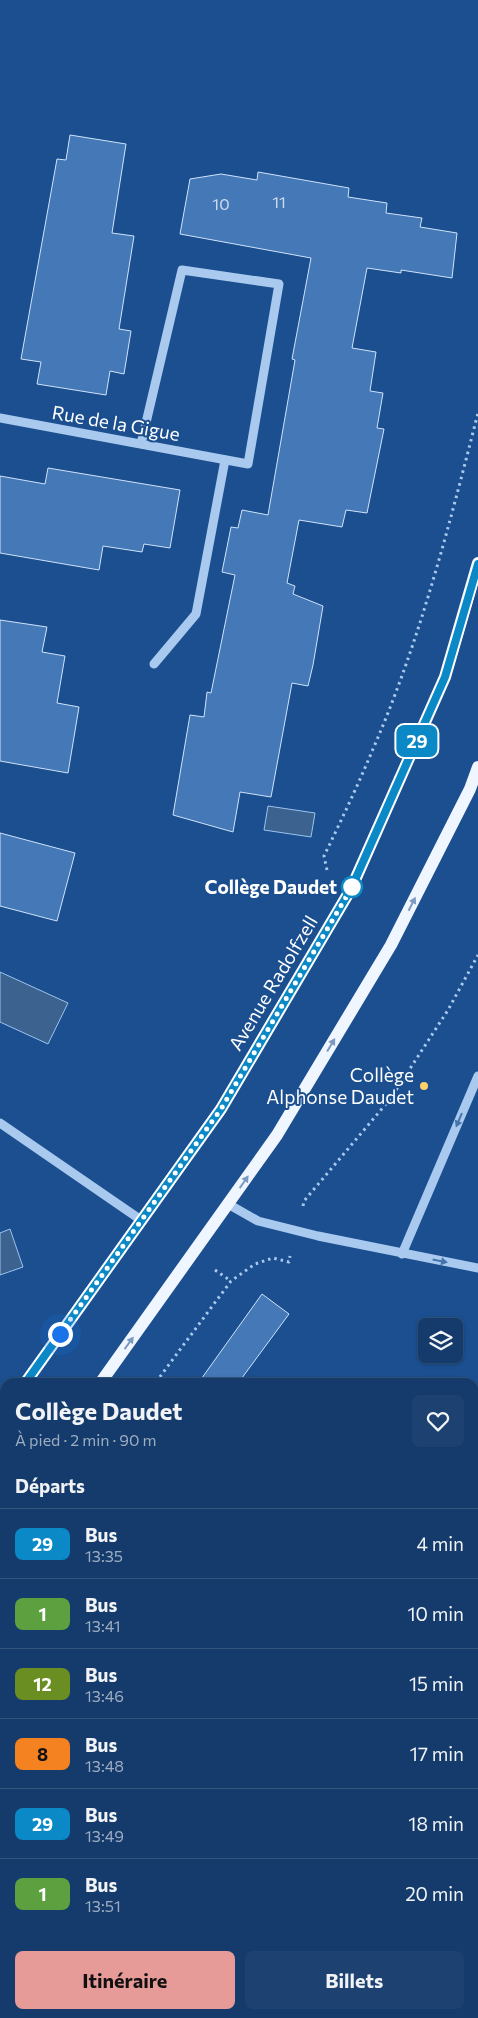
<!DOCTYPE html>
<html lang="fr">
<head>
<meta charset="utf-8">
<style>
	body { margin:0; font-family:Commissioner,sans-serif; background:#1d4271; color:#f1f3f6; height:100vh; display:flex; flex-direction:column; font-size:19px; white-space:nowrap }
	* { box-sizing:border-box; margin:0 }
	p { font-size:16px; color:#9dadc1 }
	.icon { flex:none; width:28px; height:28px; fill:none; stroke:currentColor; stroke-width:2; stroke-linecap:round; stroke-linejoin:round }
	.map { position:relative; flex:1; overflow:hidden }
	.side { position:absolute; left:0px; top:1378px; width:479px; height:641px; display:flex; flex-direction:column; background:#143b6b; border-radius:15px 15px 0 0; box-shadow:0 1px 4px #0004,0 0 0 1px #33557e }
	.side>* { flex:none }
	.badge { padding:0 10px; border-radius:8px; font-size:18px; line-height:32px }
	.fabs { position:absolute; left:418px; top:1318px; display:grid; gap:10px }
	.fabs a { display:grid; place-items:center; width:45px; height:45px; border-radius:8px; background:#143b6b; box-shadow:0 1px 4px #0004,0 0 0 1px #33557e; font-size:25px }
	.you { position:absolute; width:25px; height:25px; margin:-12px; border:4px solid #fff; border-radius:50%; background:#1a73e8; box-shadow:0 0 0 8px #1a73e833 }
	.map>.badge { position:absolute; translate:-50% -50%; box-shadow:0 0 0 2px #fff }
	h2 { padding:0 15px; font-size:19px; line-height:45px }
	.round { display:grid; place-items:center; flex:none; width:52px; height:52px; border-radius:8px; background:#1d4271 }
	.summary { display:flex; align-items:center; justify-content:space-between; height:85px; padding:0 15px }
	h1 { font-size:24px; font-weight:700; line-height:38px }
	.cta { display:flex; gap:10px; margin-top:auto; padding:10px 15px }
	.cta a { flex:1; height:58px; border-radius:8px; background:#e69b98; color:#111; font-size:20px; font-weight:700; line-height:58px; text-align:center }
	.cta a+a { background:#1d4271; color:#f1f3f6 }
	ul { padding:0; list-style:none }
	li { display:flex; align-items:center; gap:15px; height:70px; padding:0 15px; border-top:1px solid #33557e }
	li div { flex:1 }
	li b { display:block; font-size:19px }
	li em { font-style:normal }
	li .badge { min-width:55px; font-weight:700; text-align:center }
	.map>svg:first-child { display:block }
	.water { fill:#3c6290; stroke:#9cc4f0 }
	.building { fill:#4478b7; stroke:#cfe3fa }
	.lines { fill:none; stroke-linecap:round; stroke-linejoin:round }
	.path { stroke:#a9c9ee; stroke-width:3; stroke-dasharray:2.5 4; stroke-linecap:butt }
	.minor { stroke:#a9c9ee; stroke-width:9 }
	.major { stroke:#f0f6ff; stroke-width:12 }
	.oneway { fill:#7b9ac1 }
	.oneway2 { fill:#4674ac }
	.line-casing { stroke:#fff; stroke-width:11 }
	.line { stroke:#0b89c6; stroke-width:8 }
	.walk { stroke:#fff; stroke-width:5; stroke-dasharray:0 9 }
	.stop-dot { fill:#fff; stroke:#0b89c6; stroke-width:2.5 }
	.poi-dot { fill:#ffd166; stroke:#1b4f8f; stroke-width:2 }
	.labels { text-anchor:middle; stroke-width:4; stroke-linejoin:round; paint-order:stroke }
	.number-label { font-size:16px; fill:#d0dded }
	.street-label { font-size:19px; fill:#fff; stroke:#1b4f8f }
	.stop-label { font-size:19px; font-weight:bold; fill:#fff; stroke:#1b4f8f; text-anchor:end }
	.poi-label { font-size:19px; fill:#fff; stroke:#1b4f8f; text-anchor:end }
</style>
</head>
<body>
<div class="map">
<svg width="478" height="2018" viewBox="0 0 478 2018">
	<rect width="100%" height="100%" fill="#1b4f8f"/>
	<g class="water">
		<path d="M268 806 315 813 311 837 264 830Z"/>
		<path d="M0 972 68 1003 48 1044 0 1022Z"/>
		<path d="M10 1229 23 1267 0 1275V1233Z"/>
	</g>
	<g class="building">
		<path d="M70 135 126 144 112 233 134 236 119 329 131 331 124 374 110 371 106 395 37 384 41 362 21 359 57 159 66 160Z"/>
		<path d="M258 172 349 188 348 197 387 203 386 213 422 218 420 227 457 233 452 278 401 270V273L367 268 352 348 376 352 370 391 383 393 377 428 384 429 367 513 346 510 342 527 299 520 287 583 295 586 293 594 323 606 313 665 308 686 292 683 271 797 240 792 233 832 173 815 190 715 204 717 207 692 211 693 235 575 222 572 231 527 238 528 242 510 268 515 295 360 292 359 311 258 180 234 190 179 221 174 257 180Z"/>
		<path d="M48 468 180 490 170 548 144 544 142 552 103 546 99 570 0 553V476L45 484Z"/>
		<path d="M0 620 47 627 42 652 65 656 57 703 79 707 68 773 0 761Z"/>
		<path d="M0 833 75 853 57 921 0 906Z"/>
		<path d="M262 1294 289 1314 239 1382H199Z"/>
	</g>
	<g class="lines">
		<g class="path">
			<path d="M327 870 324 856C341 821 358 785 373 749 420 641 449 526 478 413"/>
			<path d="M303 1206 304 1201 391 1098 448 1010 478 955"/>
			<path d="M215 1270 231 1281"/>
			<path d="M156 1382 231 1281 255 1264 273 1258 289 1262 290 1256"/>
			<path d="M0 1595 5 1588"/>
		</g>
		<g class="minor">
			<path d="M0 418 248 464 279 284 182 270 141 444"/>
			<path d="M154 664 196 614 225 460"/>
			<path d="M0 1123 141 1220"/>
			<path d="M228 1204 258 1221 318 1236 478 1268"/>
			<path d="M402 1254 478 1076"/>
			<path d="M0 1960 5 1963"/>
			<path d="M150 2014 162 2018"/>
		</g>
		<g class="major">
			<path d="M26 1382 221 1109 351 889 445 677 478 563"/>
			<path d="M101 1382 277 1135 391 945 470 789 478 767"/>
			<path d="M0 1419 5 1412"/>
			<path d="M0 1524 5 1517"/>
		</g>
	</g>
	<defs><path id="oneway-solid" d="M-6-.8H1V-3.2L6.5 0L1 3.2V.8H-6Z" transform="scale(1.25)"/></defs>
	<g class="oneway">
		<use href="#oneway-solid" transform="translate(412 904) rotate(-63)"/>
		<use href="#oneway-solid" transform="translate(331 1045) rotate(-59)"/>
		<use href="#oneway-solid" transform="translate(244 1182) rotate(-55)"/>
		<use href="#oneway-solid" transform="translate(129 1343) rotate(-54)"/>
	</g>
	<g class="oneway2">
		<use href="#oneway-solid" transform="translate(459 1120) rotate(113)"/>
		<use href="#oneway-solid" transform="translate(440 1261) rotate(11)"/>
	</g>
	<g class="lines">
		<defs>
			<path id="line" d="M26 1382 221 1109 351 889 445 677 478 564"/>
		</defs>
		<use href="#line" class="line-casing"/>
		<use href="#line" class="line"/>
		<path class="walk" d="M60 1334 221 1109 352 887"/>
	</g>
	<circle class="stop-dot" cx="352" cy="887" r="10"/>
	<circle class="poi-dot" cx="424" cy="1086" r="5"/>
	<g class="labels">
		<g class="number-label">
			<text x="279" y="208">11</text>
			<text x="221" y="210">10</text>
		</g>
		<g class="street-label">
			<text transform="translate(116 423) rotate(10)" y="7">Rue de la Gigue</text>
			<text transform="translate(273 983) rotate(-59)" y="7">Avenue Radolfzell</text>
		</g>
		<g class="stop-label">
			<text x="337" y="894">Collège Daudet</text>
		</g>
		<g class="poi-label">
			<text x="414" y="1082">Collège<tspan x="414" dy="22">Alphonse Daudet</tspan></text>
		</g>
	</g>
</svg>
<div class="fabs">
<a><svg class="icon" aria-label="layers" viewBox="0 0 24 24"><path d="M12 4l9 5-9 5-9-5zM3 14l9 5 9-5"/></svg></a>
</div>
<div class="you" style="left:60px;top:1334px"></div>
<b class="badge" style="left:417px;top:741px;background:#0b89c6;color:#fff">29</b>
<section class="side">
<div class="summary"><div><h1>Collège Daudet</h1><p>À pied · 2 min · 90 m</p></div><a class="round"><svg class="icon" aria-label="heart" viewBox="0 0 24 24"><path d="M12 20l-8-8c-3-5 5-10 8-4 3-6 11-1 8 4z"/></svg></a></div>
<h2>Départs</h2>
<ul>
<li><span class="badge" style="background:#0b89c6;color:#fff">29</span><div><b>Bus</b><p>13:35</p></div><em>4 min</em></li>
<li><span class="badge" style="background:#5da040;color:#fff">1</span><div><b>Bus</b><p>13:41</p></div><em>10 min</em></li>
<li><span class="badge" style="background:#6b8e23;color:#fff">12</span><div><b>Bus</b><p>13:46</p></div><em>15 min</em></li>
<li><span class="badge" style="background:#f58220;color:#111">8</span><div><b>Bus</b><p>13:48</p></div><em>17 min</em></li>
<li><span class="badge" style="background:#0b89c6;color:#fff">29</span><div><b>Bus</b><p>13:49</p></div><em>18 min</em></li>
<li><span class="badge" style="background:#5da040;color:#fff">1</span><div><b>Bus</b><p>13:51</p></div><em>20 min</em></li>
</ul>
<div class="cta"><a>Itinéraire</a><a>Billets</a></div>
</section>
</div>
</body>
</html>
